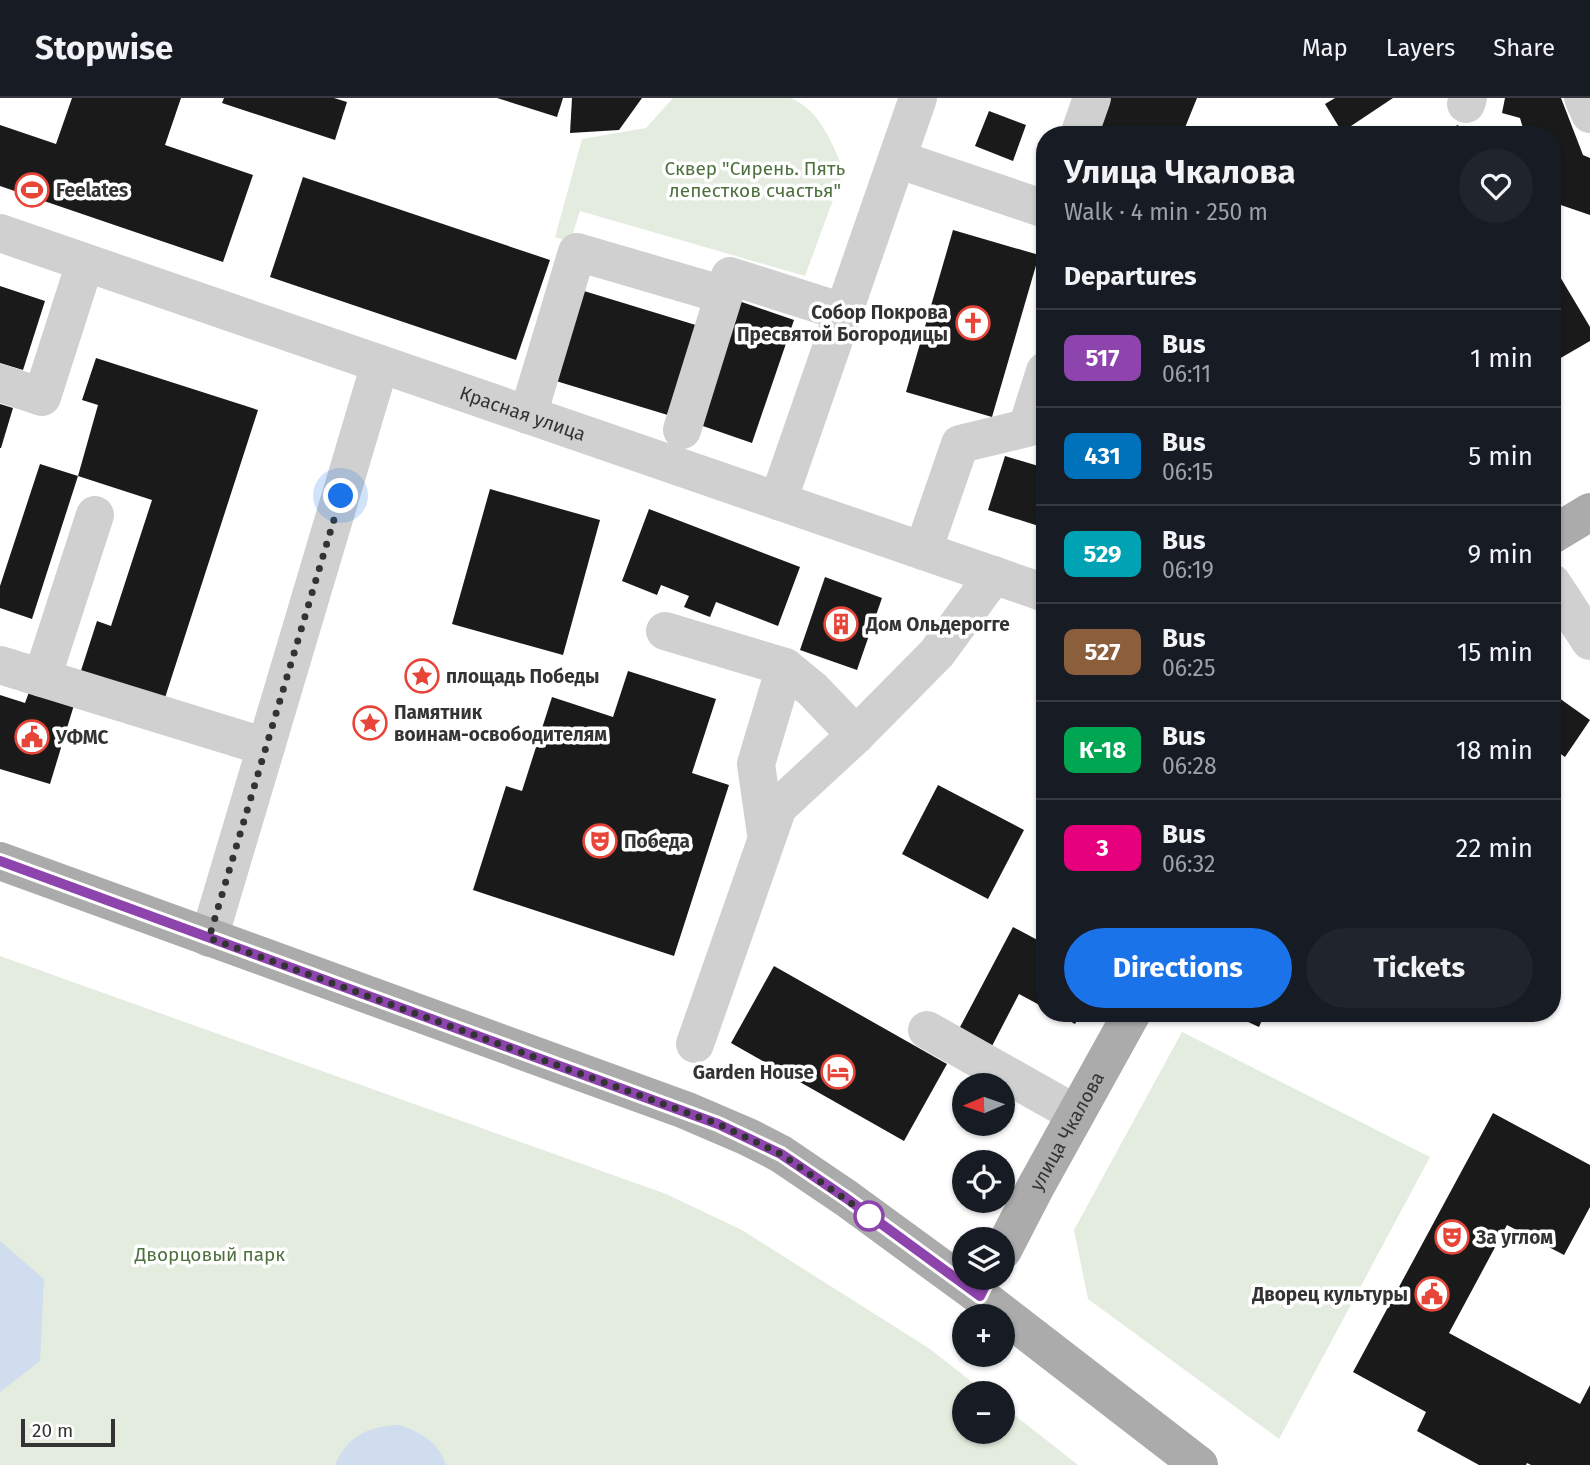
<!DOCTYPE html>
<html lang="en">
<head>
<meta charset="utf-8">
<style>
	body { margin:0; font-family:"Fira Sans",sans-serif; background:#20242c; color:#f1f3f6; height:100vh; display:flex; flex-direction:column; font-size:26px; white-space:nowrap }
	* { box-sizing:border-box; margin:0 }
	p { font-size:23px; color:#9ea1a6 }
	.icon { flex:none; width:38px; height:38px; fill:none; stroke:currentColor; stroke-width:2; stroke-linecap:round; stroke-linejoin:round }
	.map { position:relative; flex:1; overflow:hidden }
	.side { position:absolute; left:1036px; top:28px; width:525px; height:896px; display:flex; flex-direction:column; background:#171b24; border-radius:28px; box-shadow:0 2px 5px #0004 }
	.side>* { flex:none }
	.badge { padding:0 14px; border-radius:10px; font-size:24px; line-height:46px }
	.needle { width:46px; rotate:268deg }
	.fabs { position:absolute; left:952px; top:975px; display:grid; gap:14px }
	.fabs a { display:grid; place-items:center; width:63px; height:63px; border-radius:50%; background:#171b24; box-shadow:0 2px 5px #0004; font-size:35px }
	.scale { position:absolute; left:21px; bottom:18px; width:94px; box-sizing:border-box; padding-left:7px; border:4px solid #333; border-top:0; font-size:19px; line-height:24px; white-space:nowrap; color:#333; -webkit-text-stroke:5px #fff; paint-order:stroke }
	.you { position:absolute; width:35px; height:35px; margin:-18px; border:5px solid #fff; border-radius:50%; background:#1a73e8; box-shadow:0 0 0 10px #1a73e833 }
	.map>.badge { position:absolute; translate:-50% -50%; box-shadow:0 0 0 4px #fff }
	h2 { padding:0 28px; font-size:26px; line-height:63px }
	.round { display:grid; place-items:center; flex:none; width:74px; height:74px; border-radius:37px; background:#20242c }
	.summary { display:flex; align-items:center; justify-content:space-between; height:119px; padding:0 28px }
	h1 { font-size:33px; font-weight:700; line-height:52px }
	.cta { display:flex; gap:14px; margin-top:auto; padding:14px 28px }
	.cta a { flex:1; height:80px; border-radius:42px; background:#1a73e8; color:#fff; font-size:28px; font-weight:700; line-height:80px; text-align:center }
	.cta a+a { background:#20242c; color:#f1f3f6 }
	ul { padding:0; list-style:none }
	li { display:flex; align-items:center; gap:21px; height:98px; padding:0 28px; border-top:2px solid #363941 }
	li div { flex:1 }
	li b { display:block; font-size:26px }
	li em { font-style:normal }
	li .badge { min-width:77px; font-weight:700; text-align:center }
	header { display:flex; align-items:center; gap:42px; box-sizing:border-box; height:98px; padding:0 35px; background:#171b24; border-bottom:2px solid #363941 }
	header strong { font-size:33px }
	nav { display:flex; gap:38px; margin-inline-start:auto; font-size:24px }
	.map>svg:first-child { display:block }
	.green { fill:#e4ecdf }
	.water { fill:#cfddee }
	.building { fill:#1a1a1a }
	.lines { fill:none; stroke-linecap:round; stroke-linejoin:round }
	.minor { stroke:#d0d0d0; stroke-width:38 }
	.major { stroke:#ababab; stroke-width:38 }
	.line-casing { stroke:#fff; stroke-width:16 }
	.line { stroke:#8e44ad; stroke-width:10 }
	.walk { stroke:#333; stroke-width:7; stroke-dasharray:0 12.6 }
	.stop-dot { fill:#fff; stroke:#8e44ad; stroke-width:3.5 }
	.labels { text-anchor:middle; stroke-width:7; stroke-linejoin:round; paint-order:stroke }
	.park-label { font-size:19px; fill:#4e703f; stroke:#fff }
	.poi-label { font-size:19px; font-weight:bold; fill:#333; stroke:#fff; text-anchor:start }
	.street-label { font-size:19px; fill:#333; stroke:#fff }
</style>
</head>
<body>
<header>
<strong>Stopwise</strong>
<nav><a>Map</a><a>Layers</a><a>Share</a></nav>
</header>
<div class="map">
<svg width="1590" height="1367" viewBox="0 0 1590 1367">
	<rect width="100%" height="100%" fill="#fff"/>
	<g class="green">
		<path d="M673 0H790C820 11 832 46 844 72L805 178 580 113 570 144 555 139 582 41 646 30Z"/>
		<path d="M0 858 666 1096 742 1132 930 1251 986 1295H964V1334H1003V1308L1078 1367H0Z"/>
		<path d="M1182 934 1430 1059 1279 1341 1088 1201 1074 1132Z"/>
	</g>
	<g class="water">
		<path d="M0 1143 44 1181 40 1263 0 1294Z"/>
		<path d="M399 1327C420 1334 439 1344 446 1367H335C347 1338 369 1328 399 1327Z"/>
	</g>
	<g class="building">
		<path d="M72 0H181L165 47 253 77 223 164 0 88V27L56 46Z"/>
		<path d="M224 0H334L347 4 335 42 222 5Z"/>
		<path d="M497 0H563L557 19Z"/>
		<path d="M572 0H642L619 32 570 35Z"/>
		<path d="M1104 0H1197L1182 37H1089Z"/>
		<path d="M1335 0H1393L1342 34 1325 6Z"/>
		<path d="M1505 0H1561L1583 57 1590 60V117L1552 104V37H1525L1520 20 1502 15Z"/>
		<path d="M989 13 1026 27 1013 63 975 48Z"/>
		<path d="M1458 27 1463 37H1437Z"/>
		<path d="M303 79 550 162 516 262 270 179Z"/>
		<path d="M953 132 1039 157 992 319 906 294Z"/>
		<path d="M1556 172 1590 229V243L1552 265V174Z"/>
		<path d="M0 188 45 203 23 272 0 265Z"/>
		<path d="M584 193 699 228 671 318 556 283Z"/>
		<path d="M739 203 794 222 752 345 697 326Z"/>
		<path d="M96 260 258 312 162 609 78 582 97 523 111 528 152 402 78 378 32 521 0 510V488L40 366 78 378 98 307 82 302Z"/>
		<path d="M0 306 13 310 1 350H0Z"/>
		<path d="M1005 358 1045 370V430L988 412Z"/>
		<path d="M490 391 600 422 563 557 452 526Z"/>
		<path d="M649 411 800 469 778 528 716 504 710 519 684 509 689 498 661 487 657 497 622 483Z"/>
		<path d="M825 479 882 500 857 572 800 552Z"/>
		<path d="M628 573 716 601 692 675 729 687 674 858 473 792 506 688 522 693 552 599 613 619Z"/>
		<path d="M29 594 74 607 50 686 0 671V597L25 605Z"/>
		<path d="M1552 595 1590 622 1565 659 1552 650Z"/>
		<path d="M938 687 1024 732 988 801 902 756Z"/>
		<path d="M1013 829 1045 846V910L1019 896 992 948 959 931Z"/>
		<path d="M774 868 947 966 904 1043 731 945Z"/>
		<path d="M1055 915H1081L1075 926Z"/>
		<path d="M1229 915H1265L1259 929Z"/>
		<path d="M1493 1015 1590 1067V1109L1564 1157 1507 1127 1449 1235 1580 1306 1590 1287V1367H1531L1527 1365 1526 1367H1479L1417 1333 1426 1314 1353 1274Z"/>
	</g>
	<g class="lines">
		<g class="minor">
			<path d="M1583 0 1590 16"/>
			<path d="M1466 6 1468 0"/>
			<path d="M1079 37 1092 0"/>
			<path d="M897 61 1045 111"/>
			<path id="s1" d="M0 135 1045 495"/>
			<path d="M0 285 42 299 85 165"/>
			<path d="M528 317 577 154 724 197 730 178 843 214"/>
			<path d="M682 332 724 197"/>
			<path d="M778 403 918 0"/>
			<path d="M923 453 960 346 1027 330 1045 273"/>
			<path d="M1552 485 1590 543"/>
			<path d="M665 533 785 569 813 592 856 637"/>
			<path d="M0 567 266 649"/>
			<path d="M42 580 95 417"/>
			<path d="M766 736 756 666 785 569"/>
			<path d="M209 840 380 266"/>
			<path d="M927 932 1076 1016"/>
			<path d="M695 946 778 709 856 637 937 555 994 477"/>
		</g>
		<g class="major">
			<path d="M1552 437 1590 414"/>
			<path d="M0 763 685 1012 748 1039 781 1056 846 1100 980 1198 1199 1367"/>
			<path id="s2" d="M1003 1152 1035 1090 1132 915"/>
		</g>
	</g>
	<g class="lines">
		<defs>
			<path id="line" d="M0 763 718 1026 781 1056 846 1100 980 1198 989 1180"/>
		</defs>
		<use href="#line" class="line-casing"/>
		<use href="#line" class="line"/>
		<path class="walk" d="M341 398 209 840 718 1026 781 1056 874 1121 869 1118"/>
	</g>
	<defs>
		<symbol id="stadium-ring" viewBox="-11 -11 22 22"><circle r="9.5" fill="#fff" stroke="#e64538" stroke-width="1.5"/><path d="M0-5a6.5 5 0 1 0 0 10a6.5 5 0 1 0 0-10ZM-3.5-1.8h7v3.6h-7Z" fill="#e64538"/></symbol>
		<symbol id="church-ring" viewBox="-11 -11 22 22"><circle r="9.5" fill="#fff" stroke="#e64538" stroke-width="1.5"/><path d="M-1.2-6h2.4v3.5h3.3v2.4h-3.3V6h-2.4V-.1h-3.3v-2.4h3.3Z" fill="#e64538"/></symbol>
		<symbol id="building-ring" viewBox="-11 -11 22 22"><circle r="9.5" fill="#fff" stroke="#e64538" stroke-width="1.5"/><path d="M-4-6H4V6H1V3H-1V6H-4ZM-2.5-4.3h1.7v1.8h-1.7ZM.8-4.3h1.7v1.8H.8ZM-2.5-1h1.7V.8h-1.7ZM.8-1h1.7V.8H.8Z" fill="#e64538"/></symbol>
		<symbol id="sight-ring" viewBox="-11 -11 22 22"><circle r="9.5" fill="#fff" stroke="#e64538" stroke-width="1.5"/><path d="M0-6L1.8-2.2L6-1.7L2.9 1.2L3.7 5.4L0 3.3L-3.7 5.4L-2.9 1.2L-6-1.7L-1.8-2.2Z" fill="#e64538"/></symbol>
		<symbol id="civic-ring" viewBox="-11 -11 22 22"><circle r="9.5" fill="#fff" stroke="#e64538" stroke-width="1.5"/><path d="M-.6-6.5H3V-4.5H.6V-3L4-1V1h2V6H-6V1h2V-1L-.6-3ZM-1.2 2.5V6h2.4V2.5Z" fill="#e64538"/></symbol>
		<symbol id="theatre-ring" viewBox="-11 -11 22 22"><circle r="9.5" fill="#fff" stroke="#e64538" stroke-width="1.5"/><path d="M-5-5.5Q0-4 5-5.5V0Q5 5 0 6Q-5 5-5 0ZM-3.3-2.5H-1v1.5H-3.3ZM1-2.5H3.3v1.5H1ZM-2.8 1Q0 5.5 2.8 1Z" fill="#e64538"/></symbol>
		<symbol id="hotel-ring" viewBox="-11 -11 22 22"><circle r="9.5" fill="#fff" stroke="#e64538" stroke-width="1.5"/><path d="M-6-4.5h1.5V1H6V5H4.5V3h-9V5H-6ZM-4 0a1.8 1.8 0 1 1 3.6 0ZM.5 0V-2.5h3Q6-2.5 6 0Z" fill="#e64538"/></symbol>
	</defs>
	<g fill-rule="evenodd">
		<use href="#stadium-ring" x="13" y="73" width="38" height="38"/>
		<use href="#church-ring" x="954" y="206" width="38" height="38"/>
		<use href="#building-ring" x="822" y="507" width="38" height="38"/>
		<use href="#sight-ring" x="403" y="559" width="38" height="38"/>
		<use href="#sight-ring" x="351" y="606" width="38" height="38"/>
		<use href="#civic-ring" x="13" y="620" width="38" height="38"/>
		<use href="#theatre-ring" x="581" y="724" width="38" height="38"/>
		<use href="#hotel-ring" x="819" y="955" width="38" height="38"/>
		<use href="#theatre-ring" x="1433" y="1120" width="38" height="38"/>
		<use href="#civic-ring" x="1413" y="1177" width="38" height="38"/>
	</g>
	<circle class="stop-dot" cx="869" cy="1118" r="14"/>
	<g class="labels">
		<g class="park-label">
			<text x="755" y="77">Сквер "Сирень. Пять<tspan x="755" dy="22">лепестков счастья"</tspan></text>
			<text x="210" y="1163">Дворцовый парк</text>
		</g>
		<g class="poi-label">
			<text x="56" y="99">Feelates</text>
			<text x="948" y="221" text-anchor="end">Собор Покрова<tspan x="948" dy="22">Пресвятой Богородицы</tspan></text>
			<text x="866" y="533">Дом Ольдерогге</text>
			<text x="446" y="585">площадь Победы</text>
			<text x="394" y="621">Памятник<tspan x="394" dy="22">воинам-освободителям</tspan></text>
			<text x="56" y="646">УФМС</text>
			<text x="624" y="750">Победа</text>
			<text x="814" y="981" text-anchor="end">Garden House</text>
			<text x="1476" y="1146">За углом</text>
			<text x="1408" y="1203" text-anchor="end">Дворец культуры</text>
		</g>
		<g class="street-label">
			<text dy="7" stroke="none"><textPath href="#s1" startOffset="553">Красная улица</textPath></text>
			<text dy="7" stroke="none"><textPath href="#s2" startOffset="135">улица Чкалова</textPath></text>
		</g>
	</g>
</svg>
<div class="fabs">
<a><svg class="needle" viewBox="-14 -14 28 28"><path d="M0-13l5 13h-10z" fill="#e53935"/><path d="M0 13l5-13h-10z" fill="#9ea1a6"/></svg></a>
<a><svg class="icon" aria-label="locate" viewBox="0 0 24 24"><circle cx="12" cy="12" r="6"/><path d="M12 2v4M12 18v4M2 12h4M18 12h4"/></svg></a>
<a><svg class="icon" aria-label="layers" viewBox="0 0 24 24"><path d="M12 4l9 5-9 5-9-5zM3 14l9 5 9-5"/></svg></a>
<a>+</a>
<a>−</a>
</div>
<div class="scale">20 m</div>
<div class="you" style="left:341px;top:398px"></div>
<section class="side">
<div class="summary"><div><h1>Улица Чкалова</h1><p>Walk · 4 min · 250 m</p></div><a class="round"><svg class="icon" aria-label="heart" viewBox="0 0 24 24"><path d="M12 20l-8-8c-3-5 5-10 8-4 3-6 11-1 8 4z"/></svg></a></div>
<h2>Departures</h2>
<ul>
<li><span class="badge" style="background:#8e44ad;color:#fff">517</span><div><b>Bus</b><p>06:11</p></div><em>1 min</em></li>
<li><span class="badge" style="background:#0072bc;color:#fff">431</span><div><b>Bus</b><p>06:15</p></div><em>5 min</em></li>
<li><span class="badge" style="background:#00a3b4;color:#fff">529</span><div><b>Bus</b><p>06:19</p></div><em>9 min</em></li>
<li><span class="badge" style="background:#8b5e3c;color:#fff">527</span><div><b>Bus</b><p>06:25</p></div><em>15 min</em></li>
<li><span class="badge" style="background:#00a651;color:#fff">К-18</span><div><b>Bus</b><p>06:28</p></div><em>18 min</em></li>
<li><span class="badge" style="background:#e6007e;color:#fff">3</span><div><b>Bus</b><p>06:32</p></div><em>22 min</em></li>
</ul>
<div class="cta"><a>Directions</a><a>Tickets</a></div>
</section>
</div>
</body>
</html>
